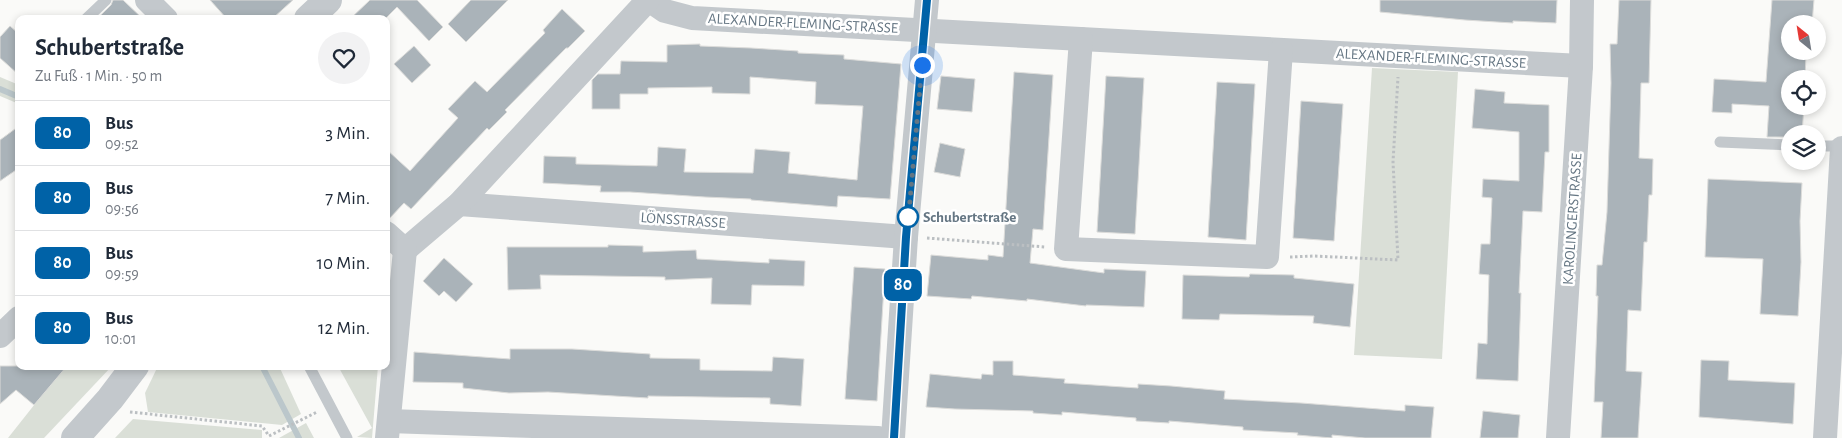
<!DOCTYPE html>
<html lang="de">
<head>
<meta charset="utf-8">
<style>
	body { margin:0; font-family:"Alegreya Sans",sans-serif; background:#f2f2f3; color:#1f2937; height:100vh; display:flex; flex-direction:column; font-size:19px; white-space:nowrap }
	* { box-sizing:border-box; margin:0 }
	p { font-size:16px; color:#747a83 }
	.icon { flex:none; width:28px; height:28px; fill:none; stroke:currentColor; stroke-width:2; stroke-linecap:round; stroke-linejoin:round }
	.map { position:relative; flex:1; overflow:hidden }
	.sheet { position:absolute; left:15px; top:15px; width:375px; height:355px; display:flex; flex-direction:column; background:#fff; border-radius:10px; box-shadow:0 2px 8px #0003 }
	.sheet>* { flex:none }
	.badge { padding:0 10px; border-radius:8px; font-size:18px; line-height:32px }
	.needle { width:32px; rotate:330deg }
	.buttons { position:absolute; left:1781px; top:15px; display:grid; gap:10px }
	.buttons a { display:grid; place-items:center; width:45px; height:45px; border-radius:50%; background:#fff; box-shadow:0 2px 8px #0003; font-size:25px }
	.you { position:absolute; width:25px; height:25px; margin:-12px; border:4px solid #fff; border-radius:50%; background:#1a73e8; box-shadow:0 0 0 8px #1a73e833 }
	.map>.badge { position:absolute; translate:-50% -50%; box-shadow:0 0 0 2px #fff }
	.round { display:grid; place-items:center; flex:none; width:52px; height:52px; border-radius:26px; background:#f2f2f3 }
	.headline { display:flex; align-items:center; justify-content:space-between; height:85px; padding:0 20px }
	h1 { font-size:24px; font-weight:700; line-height:38px }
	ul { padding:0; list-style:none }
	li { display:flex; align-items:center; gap:15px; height:65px; padding:0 20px; border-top:1px solid #e0e1e3 }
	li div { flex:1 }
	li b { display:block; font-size:19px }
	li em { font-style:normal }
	li .badge { min-width:55px; font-weight:700; text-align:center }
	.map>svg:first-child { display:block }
	.green { fill:#dadfd7 }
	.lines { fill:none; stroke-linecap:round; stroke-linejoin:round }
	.stream { stroke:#bbc7cb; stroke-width:6 }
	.building { fill:#aab3b9; stroke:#dcdcda }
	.path { stroke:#bbbfc2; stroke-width:3; stroke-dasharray:2.5 2.5; stroke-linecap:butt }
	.service { stroke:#c3c8cc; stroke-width:11 }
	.minor { stroke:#c3c8cc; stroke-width:24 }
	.tertiary { stroke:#c3c8cc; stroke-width:28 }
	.line-casing { stroke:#fff; stroke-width:11 }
	.line { stroke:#0062a7; stroke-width:8 }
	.walk { stroke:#657683; stroke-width:5; stroke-dasharray:0 9 }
	.stop-dot { fill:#fff; stroke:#0062a7; stroke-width:2.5 }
	.labels { text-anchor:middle; stroke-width:5; stroke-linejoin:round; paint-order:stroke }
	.street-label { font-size:15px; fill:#657683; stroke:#fff }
	.stop-label { font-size:15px; font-weight:bold; fill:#657683; stroke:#fff; text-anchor:start }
</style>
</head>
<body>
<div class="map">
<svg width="1842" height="438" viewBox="0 0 1842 438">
	<rect width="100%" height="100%" fill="#fafaf8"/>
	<g class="green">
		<path d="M1372 68 1458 72 1442 359 1354 355Z"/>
		<path d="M0 77 19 85V104L0 96Z"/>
		<path d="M65 366 111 367 44 438H8Z"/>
		<path d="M158 366H279L301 414 282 425 148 412 145 393Z"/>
		<path d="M338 366H378L372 438 357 437 372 428Z"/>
		<path d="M133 419 262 430V438H115Z"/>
		<path d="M306 423 314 438H279Z"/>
	</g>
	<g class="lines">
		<g class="stream">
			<path d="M0 89 19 97"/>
			<path d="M262 366 299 438"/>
		</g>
	</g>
	<g class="building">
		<path d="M113 0H123L143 19H97L111 5Z"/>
		<path d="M210 0H293L272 19H227Z"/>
		<path d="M370 0H417L443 27 429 41 397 7 385 19H350Z"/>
		<path d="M471 0H508L466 42 448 24Z"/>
		<path d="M1380 0H1557L1556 23 1513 21V23L1465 20 1380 12Z"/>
		<path d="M1619 0H1651L1649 83H1641L1639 158 1653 159 1652 195H1649L1647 242H1644L1641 311 1628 310 1626 371 1642 372 1638 438H1601L1603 402H1594L1598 296H1596L1597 265H1602L1607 212 1611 83 1610 44H1617Z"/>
		<path d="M1772 0H1814L1812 24H1790V51H1810V54H1806L1805 79H1790V106H1804L1802 134H1790V137H1767L1769 106 1732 104V113L1712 112 1714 79 1766 82Z"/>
		<path d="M562 9 585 31 568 48H566L505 110 507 112 489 130 487 128 411 209 404 203 388 220H386V149L410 171 458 118 448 109 475 81 487 92 545 33 543 30Z"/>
		<path d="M10 26 19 34V75L0 58V37Z"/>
		<path d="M700 44V46L751 48 798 51V53L844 55V59L901 64 890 199 838 196 837 207 751 200V199L705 197 630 192H600L601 186 543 183 544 156 576 157V164L657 166 658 147 686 149 684 172 753 173 755 149 790 152 788 173 857 180 863 106 815 104 816 82 750 77V94L712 93V87L648 88V94H620V109H592V80L598 74H620L621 61 667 62V45Z"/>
		<path d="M414 46 431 65 412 83 394 64Z"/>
		<path d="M1014 72 1053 75 1043 230 1033 229 1030 263 1104 273V269L1146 271 1144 307 1086 305V306L1027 299V301L972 296 971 299 927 296 931 255 988 260V255L1003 257Z"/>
		<path d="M941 76 975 79 972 112 937 109Z"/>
		<path d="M1106 76 1144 78 1135 234 1097 232Z"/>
		<path d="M1217 82 1255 84 1246 240 1208 237Z"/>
		<path d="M1475 89 1505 92 1504 103 1549 105V152H1545L1542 212 1523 211 1519 293H1521L1518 381 1476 379 1478 343 1487 344 1489 275 1479 274 1481 244H1490L1492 198 1482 197 1483 179 1519 181V132L1472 128Z"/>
		<path d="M1301 101 1343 104 1334 241 1293 238Z"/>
		<path d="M19 126V168L0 181V140Z"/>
		<path d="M940 143 965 149 960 177 934 172Z"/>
		<path d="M1708 179 1802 183 1800 221 1801 262 1798 316 1760 314 1763 259 1705 257Z"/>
		<path d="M608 245 643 246V252L696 250 697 259 769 263V259L805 261 804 286 752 285 751 305 711 304 712 278 665 280V277L540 275 541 289 508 290 507 247H608Z"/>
		<path d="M444 258 473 284 456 302 444 291 439 296 423 281Z"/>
		<path d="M854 267 885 269 877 401 845 399Z"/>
		<path d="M1250 274 1294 275V278L1354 284 1350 327 1313 323 1314 316 1220 314 1219 320 1182 319 1183 275 1249 277Z"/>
		<path d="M510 349H572L650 354V358L700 359V370L772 371 773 357 804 359 801 406 770 404V398L648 396V398L548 392 509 393 463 388V383L413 382 414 352 510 359Z"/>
		<path d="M1701 360 1729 361 1728 380 1795 383 1793 424 1699 417Z"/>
		<path d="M993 361H1013V375L1065 379 1064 383 1138 388V384L1171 386 1225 391 1224 399 1301 403 1405 411V405L1434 407 1431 438H1365L1332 435V438L1297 435 1298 433 1243 430V427L1169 421V423L1136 421V418L1062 412V415L1033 413V411L955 409 926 407 930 374 981 379 982 374 993 375Z"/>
		<path d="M0 366H67L34 405 16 390 0 404Z"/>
		<path d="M1483 411 1520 415 1518 438H1480Z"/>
	</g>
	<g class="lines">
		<g class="path">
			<path d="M927 238 1045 247"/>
			<path d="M1290 257 1314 256 1398 260 1393 162 1398 77"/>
			<path d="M130 412 262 426 269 436 317 412"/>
		</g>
		<g class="service">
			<path d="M86 19 106 0"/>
			<path d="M1720 142 1790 145"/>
			<path d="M1818 146H1842"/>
			<path d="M309 366 347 438"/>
		</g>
		<g class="minor">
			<path d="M147 0 166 19"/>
			<path d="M649 0 665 11 692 18 1581 66"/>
			<path d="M1081 39 1066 249 1267 257 1281 50"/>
			<path d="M459 204 906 237"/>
			<path d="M386 233 405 250"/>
			<path d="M405 250 459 204 648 0"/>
			<path d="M0 336 19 318"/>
			<path d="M389 421 878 438"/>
			<path d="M387 438 405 250"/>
			<path d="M893 438 906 237 927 0"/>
			<path d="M1558 438 1581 66 1582 0"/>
			<path d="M1825 438 1842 148"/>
		</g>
		<g class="tertiary">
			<path d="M308 19 328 0"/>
			<path d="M75 438 110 399 135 366"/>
		</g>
	</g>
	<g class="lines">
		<defs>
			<path id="line" d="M894 438 906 237 927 0"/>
		</defs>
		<use href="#line" class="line-casing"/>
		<use href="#line" class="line"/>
		<path class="walk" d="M908 217V223L922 65"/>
	</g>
	<circle class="stop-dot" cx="908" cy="217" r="10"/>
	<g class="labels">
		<g class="street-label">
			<text transform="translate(803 23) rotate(3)" y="5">ALEXANDER-FLEMING-STRASSE</text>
			<text transform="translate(1431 58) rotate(3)" y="5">ALEXANDER-FLEMING-STRASSE</text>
			<text transform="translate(1572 219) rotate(-86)" y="5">KAROLINGERSTRASSE</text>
			<text transform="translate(683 220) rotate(4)" y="5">LÖNSSTRASSE</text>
		</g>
		<g class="stop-label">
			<text x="923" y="222">Schubertstraße</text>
		</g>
	</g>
</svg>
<div class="buttons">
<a><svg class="needle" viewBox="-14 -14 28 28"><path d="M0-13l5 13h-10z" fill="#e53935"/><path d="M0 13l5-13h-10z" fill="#747a83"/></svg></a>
<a><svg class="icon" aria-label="locate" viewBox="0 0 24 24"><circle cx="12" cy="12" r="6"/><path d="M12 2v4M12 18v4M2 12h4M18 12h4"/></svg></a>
<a><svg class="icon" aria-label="layers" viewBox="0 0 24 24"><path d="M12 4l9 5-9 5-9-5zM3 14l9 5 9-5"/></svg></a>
</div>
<div class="you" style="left:922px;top:65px"></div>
<b class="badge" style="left:903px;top:285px;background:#0062a7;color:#fff">80</b>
<section class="sheet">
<div class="headline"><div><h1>Schubertstraße</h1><p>Zu Fuß · 1 Min. · 50 m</p></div><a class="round"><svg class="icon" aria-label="heart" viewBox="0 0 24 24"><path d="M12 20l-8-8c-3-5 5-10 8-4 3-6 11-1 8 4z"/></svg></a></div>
<ul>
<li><span class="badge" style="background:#0062a7;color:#fff">80</span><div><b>Bus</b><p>09:52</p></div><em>3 Min.</em></li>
<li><span class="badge" style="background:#0062a7;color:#fff">80</span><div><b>Bus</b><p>09:56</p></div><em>7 Min.</em></li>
<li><span class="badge" style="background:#0062a7;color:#fff">80</span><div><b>Bus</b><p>09:59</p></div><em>10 Min.</em></li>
<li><span class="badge" style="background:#0062a7;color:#fff">80</span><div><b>Bus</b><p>10:01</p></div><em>12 Min.</em></li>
</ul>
</section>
</div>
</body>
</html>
